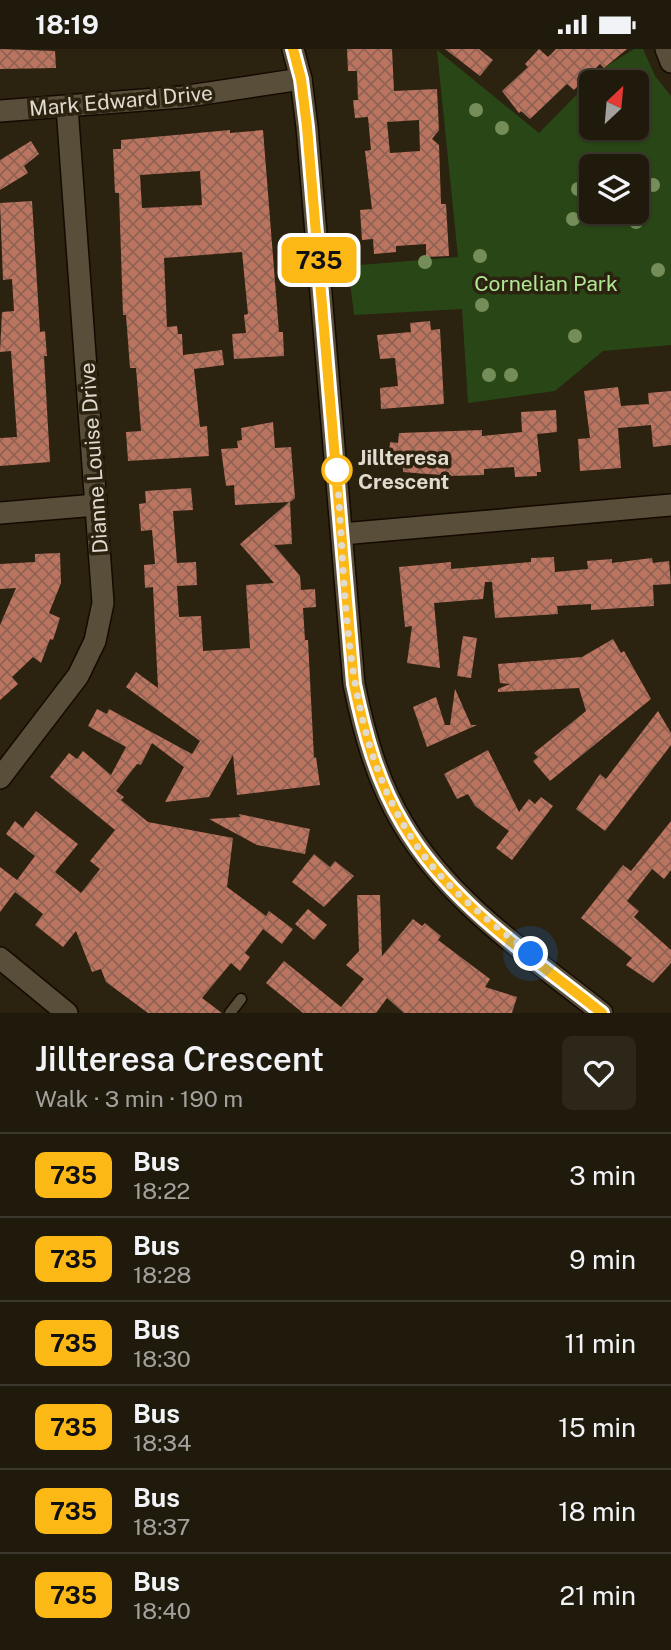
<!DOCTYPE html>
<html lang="en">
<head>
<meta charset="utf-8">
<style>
	body { margin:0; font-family:"Public Sans",sans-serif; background:#2d271a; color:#f1f3f6; height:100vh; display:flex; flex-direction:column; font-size:26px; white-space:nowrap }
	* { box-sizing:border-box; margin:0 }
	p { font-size:23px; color:#a2a19d }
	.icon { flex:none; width:38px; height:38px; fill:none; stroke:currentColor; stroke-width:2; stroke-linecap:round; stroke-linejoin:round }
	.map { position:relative; height:964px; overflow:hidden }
	.side { display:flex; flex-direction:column; background:#201a0c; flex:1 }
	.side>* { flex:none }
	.badge { padding:0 14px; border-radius:10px; font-size:24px; line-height:46px }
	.needle { width:46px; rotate:26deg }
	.buttons { position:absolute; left:579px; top:21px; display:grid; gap:14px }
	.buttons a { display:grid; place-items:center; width:70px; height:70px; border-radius:10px; background:#201a0c; box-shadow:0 2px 5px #0004,0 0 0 2px #3d382d; font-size:35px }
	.you { position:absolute; width:35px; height:35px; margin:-18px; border:5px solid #fff; border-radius:50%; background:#1a73e8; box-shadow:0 0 0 10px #1a73e833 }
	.map>.badge { position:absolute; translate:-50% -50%; box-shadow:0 0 0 4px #fff }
	.round { display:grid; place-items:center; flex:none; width:74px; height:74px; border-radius:10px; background:#2d271a }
	.summary { display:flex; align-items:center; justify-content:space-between; height:119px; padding:0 35px }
	h1 { font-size:33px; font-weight:600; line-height:52px }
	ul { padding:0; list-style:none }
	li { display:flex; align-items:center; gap:21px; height:84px; padding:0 35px; border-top:2px solid #3d382d }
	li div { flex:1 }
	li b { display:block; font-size:26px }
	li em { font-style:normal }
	li .badge { min-width:77px; font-weight:700; text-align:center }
	.status { display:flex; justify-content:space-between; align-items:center; height:49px; padding:0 35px; background:#201a0c; direction:ltr }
	.status svg { height:19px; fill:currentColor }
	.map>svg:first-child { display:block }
	.park { fill:#294716; fill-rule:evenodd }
	.building { fill:url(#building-cross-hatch); fill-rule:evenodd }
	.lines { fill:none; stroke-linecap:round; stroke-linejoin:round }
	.lane-casing { stroke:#130b00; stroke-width:13 }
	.street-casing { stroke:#130b00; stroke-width:24 }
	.secondary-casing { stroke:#130b00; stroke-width:24 }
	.lane { stroke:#584e3a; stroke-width:10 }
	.street { stroke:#584e3a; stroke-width:21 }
	.secondary { stroke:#584e3a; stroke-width:21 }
	.tree { fill:#758e59 }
	.line-casing { stroke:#fff; stroke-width:16 }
	.line { stroke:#fcb814; stroke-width:10 }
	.walk { stroke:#e0dacf; stroke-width:7; stroke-dasharray:0 12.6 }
	.stop-dot { fill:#fff; stroke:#fcb814; stroke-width:3.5 }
	.labels { text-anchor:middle; stroke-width:7; stroke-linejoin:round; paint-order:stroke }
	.street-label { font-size:21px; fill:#e0dacf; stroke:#2b2210 }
	.park-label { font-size:21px; fill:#b1e794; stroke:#2b2210 }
	.stop-label { font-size:21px; font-weight:bold; fill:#e0dacf; stroke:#2b2210; text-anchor:start }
</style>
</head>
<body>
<div class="status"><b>18:19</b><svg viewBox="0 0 49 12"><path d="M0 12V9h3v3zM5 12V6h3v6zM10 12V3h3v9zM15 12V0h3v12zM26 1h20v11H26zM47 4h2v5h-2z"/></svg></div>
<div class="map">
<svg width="671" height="964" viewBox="0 0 671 964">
	<defs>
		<pattern id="building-cross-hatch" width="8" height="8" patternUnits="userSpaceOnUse" patternTransform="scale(1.75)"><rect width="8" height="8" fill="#ba7460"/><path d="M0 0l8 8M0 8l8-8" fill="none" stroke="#906254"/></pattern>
	</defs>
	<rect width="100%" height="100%" fill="#2b2210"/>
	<path class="park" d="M634 0H643L655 27 671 47V296L603 302 555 342 468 354 462 260 354 266 348 217 458 208 437 1 539 84 602 20ZM592 33H637V79H592ZM592 117H637V163H592Z"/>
	<g class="building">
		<path d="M0 0 55 2 56 19 0 20Z"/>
		<path d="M347 0H392L394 42 437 40 439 81 432 90 439 96 441 155H446L449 207 426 208V195L396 197V203L374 205 373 190 362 191 360 161 372 160 365 102 371 101 368 68 355 69 353 51H358L357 22H348ZM419 71 420 102 390 104 387 73Z"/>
		<path d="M445 0H479L493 11 480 27Z"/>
		<path d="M539 0 548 8 556 0H627L604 19 600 15 574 41 567 35 530 70 521 62 519 64 502 42 528 18 525 15Z"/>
		<path d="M230 81V84L263 81 279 283H283L284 307 234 310 232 285 246 284 244 266 248 265 242 203 164 209 167 278 177 277 178 285H182L183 306 222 301 224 316 194 320 200 378 207 377 209 407 128 412 126 383 141 382 136 319H130L126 266H123L119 144H115L113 100H121V91ZM200 122 202 156 142 159 140 126Z"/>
		<path d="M31 92 39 105 24 117 28 124 0 141V111Z"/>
		<path d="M32 152 40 283 45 282 47 307H44L50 413 0 417V389L17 388 11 302 0 303 2 263 14 262 12 230 3 231 0 154Z"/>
		<path d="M430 272 431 281 440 280 444 355 381 360 380 339 398 337 395 309 380 310 377 286 411 283 410 274Z"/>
		<path d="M618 338 621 357 649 355 648 344 671 342V396L653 398 651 376 618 379 621 419 580 422 578 390 590 389 584 342Z"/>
		<path d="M556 361 557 383 537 385 541 423H537V427L515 428 514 418 484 420V426L450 427 403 423V419L388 418 390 393 398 394 399 384 482 381V387L522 383 521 363Z"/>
		<path d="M273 373 275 399 291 398 295 449 290 453 292 495 274 496 300 527 301 541 315 540 316 558 303 559 305 591H308L314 709 316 708 320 736 237 746 233 706 209 748 165 753 184 718 152 694 141 716 137 715 116 742 124 748 121 751 148 773 233 789 227 838 266 867 269 862 293 880 282 895 263 880 245 904 250 908 240 922 231 914 202 949 222 964H148L106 933 101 920 92 923 76 882 63 898 35 876 43 865 15 843 0 863V818L17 831 35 807 6 785 15 772 23 779 36 762 56 778 78 795 55 823 81 844 100 820 90 812 115 781 50 728 69 704 77 710 83 702 111 726 126 698 88 677 97 660 107 665 109 660 192 705 200 692 126 638 136 623 158 639 153 538 145 539 144 516 155 515 152 481 141 482 139 455 146 454 145 442 191 439 193 461 173 462 177 514 196 513 197 536 177 537 179 568 201 567 203 602 250 599 246 536 274 534 240 495 289 453 235 456 234 436 226 437 221 400 238 399 237 392 242 391 241 379Z"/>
		<path d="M60 504 61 534 49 564 60 569 53 591 50 590 41 614 33 608 12 628 18 635 0 651V576L16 539 0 540V515L35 513V505Z"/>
		<path d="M554 508 555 523 588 520 587 512 612 510V514L652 509 653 514 669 512 671 535 653 536 654 557 591 561V555L557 557 558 565 495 569 492 533H485L483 550 434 554 440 619 407 614 412 577 405 578 399 518 451 513V520L531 513V509Z"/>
		<path d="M463 587 477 589 471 629 457 627Z"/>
		<path d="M613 590 621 604 624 602 651 650 550 732 533 712 538 708 534 704 586 662 579 639 498 643V640L510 635 500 634 498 615 582 608Z"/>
		<path d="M455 640 471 676H477L427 698 413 658 436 648 445 676H450Z"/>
		<path d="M658 662 671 684V696L605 782 576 760 600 725 606 730Z"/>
		<path d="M488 701 519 763 529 750 535 755 541 748 553 757 512 811 496 799 509 782 475 757 468 745 457 750 444 725Z"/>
		<path d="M239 765 310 780 305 805 257 796 209 770 240 768Z"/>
		<path d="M671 772V821L664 830 652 820 627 852 639 862 634 868 671 901V914L653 934 626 916 632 909 581 869 623 816 631 822Z"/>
		<path d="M314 805 330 818 335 812 354 827 324 858 292 833Z"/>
		<path d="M357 846H380L382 907 413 870 422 877 425 874 441 887 438 891 490 930 485 938 517 948 512 964H404L387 949 376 964H303L266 934 284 912 341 958 364 930 346 916 359 902Z"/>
		<path d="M308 860 327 876 314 891 295 875Z"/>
	</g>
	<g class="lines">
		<defs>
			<path id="lane" d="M230 964 241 950"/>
			<g id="street">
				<path d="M666 0 671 13"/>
				<path d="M0 62 182 48 301 30"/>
				<path d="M0 464 96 456"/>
				<path d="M342 485 671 456"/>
				<path d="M0 729 78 627 95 592 103 554 67 58"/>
				<path d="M0 909 67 964"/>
			</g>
			<path id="secondary" d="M293 0 301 30 307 78 354 635C364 684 377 732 403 775 450 854 532 908 602 964"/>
		</defs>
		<use href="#lane" class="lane-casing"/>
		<use href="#street" class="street-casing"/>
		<use href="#secondary" class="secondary-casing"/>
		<use href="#lane" class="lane"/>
		<use href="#street" class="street"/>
		<use href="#secondary" class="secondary"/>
	</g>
	<g class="tree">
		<circle cx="476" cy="61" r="7"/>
		<circle cx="502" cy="79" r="7"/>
		<circle cx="653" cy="136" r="7"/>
		<circle cx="578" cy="140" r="7"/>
		<circle cx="573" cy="170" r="7"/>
		<circle cx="636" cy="173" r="7"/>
		<circle cx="480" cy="207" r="7"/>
		<circle cx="425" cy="213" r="7"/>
		<circle cx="658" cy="221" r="7"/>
		<circle cx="482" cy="256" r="7"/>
		<circle cx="575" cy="287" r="7"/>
		<circle cx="489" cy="326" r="7"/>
		<circle cx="511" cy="326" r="7"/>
	</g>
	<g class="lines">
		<defs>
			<path id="line" d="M293 0 301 30 307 78 354 635C364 683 377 732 403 775 449 854 532 908 602 964"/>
		</defs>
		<use href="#line" class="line-casing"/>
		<use href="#line" class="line"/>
		<path class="walk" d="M337 421C347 554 341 703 429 813 457 849 495 876 531 905"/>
	</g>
	<circle class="stop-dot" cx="337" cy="421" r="14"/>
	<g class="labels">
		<g class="street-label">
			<text transform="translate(121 52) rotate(-5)" y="7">Mark Edward Drive</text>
			<text transform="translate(94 409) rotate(-94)" y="7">Dianne Louise Drive</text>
		</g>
		<g class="park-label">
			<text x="546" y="242">Cornelian Park</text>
		</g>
		<g class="stop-label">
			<text x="358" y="416">Jillteresa<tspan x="358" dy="24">Crescent</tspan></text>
		</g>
	</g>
</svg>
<div class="buttons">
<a><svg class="needle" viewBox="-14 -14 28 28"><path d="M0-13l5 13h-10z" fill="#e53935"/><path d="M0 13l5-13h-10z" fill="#a2a19d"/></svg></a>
<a><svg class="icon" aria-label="layers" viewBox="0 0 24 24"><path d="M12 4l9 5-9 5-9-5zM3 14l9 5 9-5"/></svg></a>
</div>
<div class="you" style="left:531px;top:905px"></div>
<b class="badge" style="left:319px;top:211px;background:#fcb814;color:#111">735</b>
</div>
<section class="side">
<div class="summary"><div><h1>Jillteresa Crescent</h1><p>Walk · 3 min · 190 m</p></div><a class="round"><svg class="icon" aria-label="heart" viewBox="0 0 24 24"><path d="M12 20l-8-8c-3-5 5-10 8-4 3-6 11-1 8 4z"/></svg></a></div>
<ul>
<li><span class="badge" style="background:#fcb814;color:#111">735</span><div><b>Bus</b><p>18:22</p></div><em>3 min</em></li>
<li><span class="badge" style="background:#fcb814;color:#111">735</span><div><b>Bus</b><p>18:28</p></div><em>9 min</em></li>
<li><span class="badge" style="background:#fcb814;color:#111">735</span><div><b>Bus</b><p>18:30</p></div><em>11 min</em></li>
<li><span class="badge" style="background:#fcb814;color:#111">735</span><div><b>Bus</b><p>18:34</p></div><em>15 min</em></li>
<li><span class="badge" style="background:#fcb814;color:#111">735</span><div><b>Bus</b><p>18:37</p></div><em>18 min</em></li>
<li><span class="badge" style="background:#fcb814;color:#111">735</span><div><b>Bus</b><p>18:40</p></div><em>21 min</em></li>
</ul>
</section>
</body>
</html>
